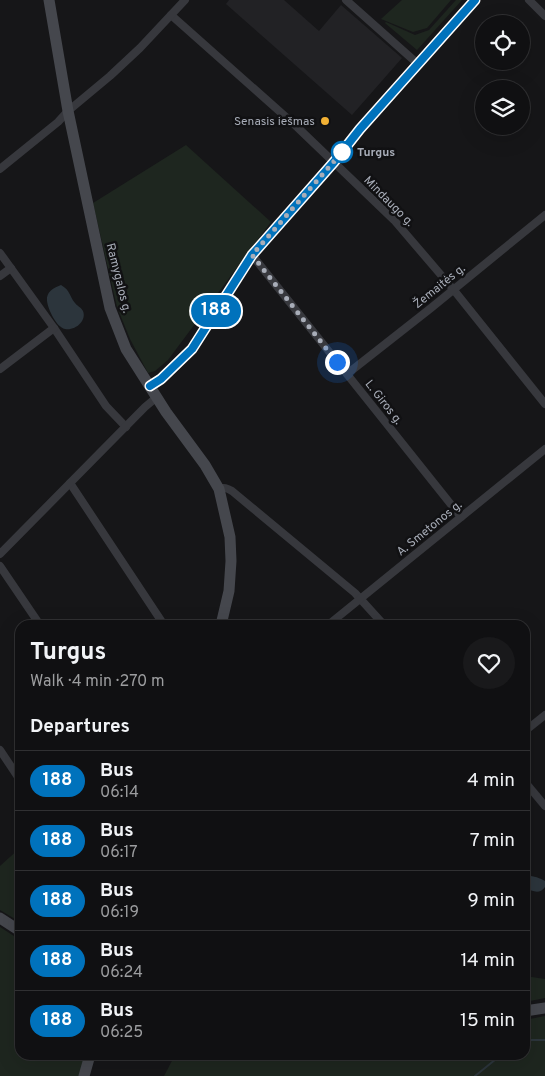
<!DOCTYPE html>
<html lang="en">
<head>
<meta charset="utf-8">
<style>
	body { margin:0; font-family:Overpass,sans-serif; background:#19191b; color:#f1f3f6; height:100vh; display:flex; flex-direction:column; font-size:19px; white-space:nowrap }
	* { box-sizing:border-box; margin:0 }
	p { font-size:16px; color:#9c9d9f }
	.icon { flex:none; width:28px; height:28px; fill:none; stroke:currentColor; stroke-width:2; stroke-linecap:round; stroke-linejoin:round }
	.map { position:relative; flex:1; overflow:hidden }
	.details { position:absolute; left:15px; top:620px; width:515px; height:440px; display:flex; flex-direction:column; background:#101012; border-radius:15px; box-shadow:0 5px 20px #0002,0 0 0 1px #303032 }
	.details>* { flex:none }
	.badge { padding:0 10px; border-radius:16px; font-size:18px; line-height:32px }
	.controls { position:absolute; left:475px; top:15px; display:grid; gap:10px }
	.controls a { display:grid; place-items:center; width:55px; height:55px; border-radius:50%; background:#101012; box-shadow:0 5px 20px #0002,0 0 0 1px #303032; font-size:25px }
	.you { position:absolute; width:25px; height:25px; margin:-12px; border:4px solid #fff; border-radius:50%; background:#1a73e8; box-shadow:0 0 0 8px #1a73e833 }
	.map>.badge { position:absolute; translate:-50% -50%; box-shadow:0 0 0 2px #fff }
	h2 { padding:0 15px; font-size:19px; line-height:45px }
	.round { display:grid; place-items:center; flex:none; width:52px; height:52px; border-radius:26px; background:#19191b }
	.overview { display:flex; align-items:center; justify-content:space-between; height:85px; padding:0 15px }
	h1 { font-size:24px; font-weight:700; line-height:38px }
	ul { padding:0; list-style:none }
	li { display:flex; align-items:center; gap:15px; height:60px; padding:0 15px; border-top:1px solid #303032 }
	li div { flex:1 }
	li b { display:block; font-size:19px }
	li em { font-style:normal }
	li .badge { min-width:55px; font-weight:700; text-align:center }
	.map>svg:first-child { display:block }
	.built { fill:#222225 }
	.green { fill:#1e261f }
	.water { fill:#2c353c }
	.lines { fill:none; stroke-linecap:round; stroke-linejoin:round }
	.stream { stroke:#2c353c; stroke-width:2 }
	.street { stroke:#37383d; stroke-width:8 }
	.secondary { stroke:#45474d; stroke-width:11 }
	.line-casing { stroke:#fff; stroke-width:11 }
	.line { stroke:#0072bc; stroke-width:8 }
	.walk { stroke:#a8adb8; stroke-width:5; stroke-dasharray:0 9 }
	.poi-dot { fill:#f2b134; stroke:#111113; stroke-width:2 }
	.stop-dot { fill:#fff; stroke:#0072bc; stroke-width:2.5 }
	.labels { text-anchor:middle; stroke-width:5; stroke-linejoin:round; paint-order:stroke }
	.poi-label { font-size:12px; fill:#a8adb8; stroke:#111113; text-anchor:end }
	.stop-label { font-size:12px; font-weight:bold; fill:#a8adb8; stroke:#111113; text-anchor:start }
	.street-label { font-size:12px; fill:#a8adb8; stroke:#111113 }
</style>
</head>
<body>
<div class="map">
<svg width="545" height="1076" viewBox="0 0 545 1076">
	<rect width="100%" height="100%" fill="#161618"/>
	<path class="built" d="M229 0H284L319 31 341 5 402 58 352 115 226 4Z"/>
	<g class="green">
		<path d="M402 0H451L427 28 413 32 381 19Z"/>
		<path d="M456 0H462L417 50 385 23 386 22 415 35 429 30Z"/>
		<path d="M186 145 271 222 168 360 155 371 148 373 130 339 117 307 93 203Z"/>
		<path d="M20 848V922L0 910V866Z"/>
		<path d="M0 927 20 940V1055H85L79 1076H0Z"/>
		<path d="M525 976 545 979V998L525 1002Z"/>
		<path d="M545 1016V1076H164L175 1055H525V1020Z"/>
	</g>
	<g class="water">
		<path d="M61 285C71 291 69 296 75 303 77 306 81 307 83 311 87 321 75 331 65 329 56 327 48 309 47 301 46 292 53 288 61 285Z"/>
		<path d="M525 876C531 875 540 878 545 881V887C539 895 533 891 525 888Z"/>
	</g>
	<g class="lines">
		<g class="stream">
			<path d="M525 1041 532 1040H545"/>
			<path d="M475 1076 501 1055"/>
		</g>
		<g class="street">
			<path d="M346 0 418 64"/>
			<path d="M529 0 545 16"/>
			<path d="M171 15 296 126 394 220 453 289 545 404"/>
			<path d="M0 169 58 122 68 111 110 76 140 48 185 0"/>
			<path d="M0 253 54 328 106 406 126 427"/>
			<path d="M252 255 461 517"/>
			<path d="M0 276 11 268"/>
			<path d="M0 369 54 328"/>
			<path d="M347 374 431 308 545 215"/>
			<path d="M150 386 161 379 192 349 252 255 334 161 360 129 475 0"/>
			<path d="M70 483 164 625"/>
			<path d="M219 489C224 487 227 488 232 491L355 593 384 625"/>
			<path d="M0 554 145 407 157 397"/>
			<path d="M0 566 40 625"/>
			<path d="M328 625 545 449"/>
			<path d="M525 731 545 715"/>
			<path d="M0 750 20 780"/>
			<path d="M525 782 545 806"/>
		</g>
		<g class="secondary">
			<path d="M49 0 68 111 110 308 126 349 166 412 205 465 219 489 230 537 231 561 229 591 221 625"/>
			<path d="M0 918 20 931"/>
			<path d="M525 1011 545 1008"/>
			<path d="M84 1076 90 1055"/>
		</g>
	</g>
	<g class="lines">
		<defs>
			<path id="line" d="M150 386 161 379 192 349 252 255 334 162 360 129 475 0"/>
		</defs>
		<use href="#line" class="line-casing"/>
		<use href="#line" class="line"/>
		<path class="walk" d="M337 362 252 255 343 151 342 152"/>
	</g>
	<circle class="poi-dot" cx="325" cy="121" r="5"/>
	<circle class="stop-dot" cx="342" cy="152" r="10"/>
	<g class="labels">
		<g class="poi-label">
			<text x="315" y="125">Senasis iešmas</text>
		</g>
		<g class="stop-label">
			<text x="357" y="156">Turgus</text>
		</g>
		<g class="street-label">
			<text transform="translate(389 201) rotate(45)" y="4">Mindaugo g.</text>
			<text transform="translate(119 278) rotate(76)" y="4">Ramygalos g.</text>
			<text transform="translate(439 286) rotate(-39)" y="4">Žemaitės g.</text>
			<text transform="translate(384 402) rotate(52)" y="4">L. Giros g.</text>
			<text transform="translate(429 528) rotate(-39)" y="4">A. Smetonos g.</text>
		</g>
	</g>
</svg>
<div class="controls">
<a><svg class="icon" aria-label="locate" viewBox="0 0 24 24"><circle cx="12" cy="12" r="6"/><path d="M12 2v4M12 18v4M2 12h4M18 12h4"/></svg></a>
<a><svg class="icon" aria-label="layers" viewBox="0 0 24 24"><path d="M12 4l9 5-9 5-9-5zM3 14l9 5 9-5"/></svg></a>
</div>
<div class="you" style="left:337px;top:362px"></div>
<b class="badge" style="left:216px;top:311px;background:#0072bc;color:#fff">188</b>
<section class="details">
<div class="overview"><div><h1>Turgus</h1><p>Walk · 4 min · 270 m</p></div><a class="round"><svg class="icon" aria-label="heart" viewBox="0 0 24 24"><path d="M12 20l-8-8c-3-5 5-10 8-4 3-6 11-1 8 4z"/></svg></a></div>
<h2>Departures</h2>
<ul>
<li><span class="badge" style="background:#0072bc;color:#fff">188</span><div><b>Bus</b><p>06:14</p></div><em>4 min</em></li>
<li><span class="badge" style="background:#0072bc;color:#fff">188</span><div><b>Bus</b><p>06:17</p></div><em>7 min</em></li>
<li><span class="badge" style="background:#0072bc;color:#fff">188</span><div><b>Bus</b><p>06:19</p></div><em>9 min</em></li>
<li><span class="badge" style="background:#0072bc;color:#fff">188</span><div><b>Bus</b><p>06:24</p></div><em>14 min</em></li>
<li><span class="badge" style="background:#0072bc;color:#fff">188</span><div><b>Bus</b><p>06:25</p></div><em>15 min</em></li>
</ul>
</section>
</div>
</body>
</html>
